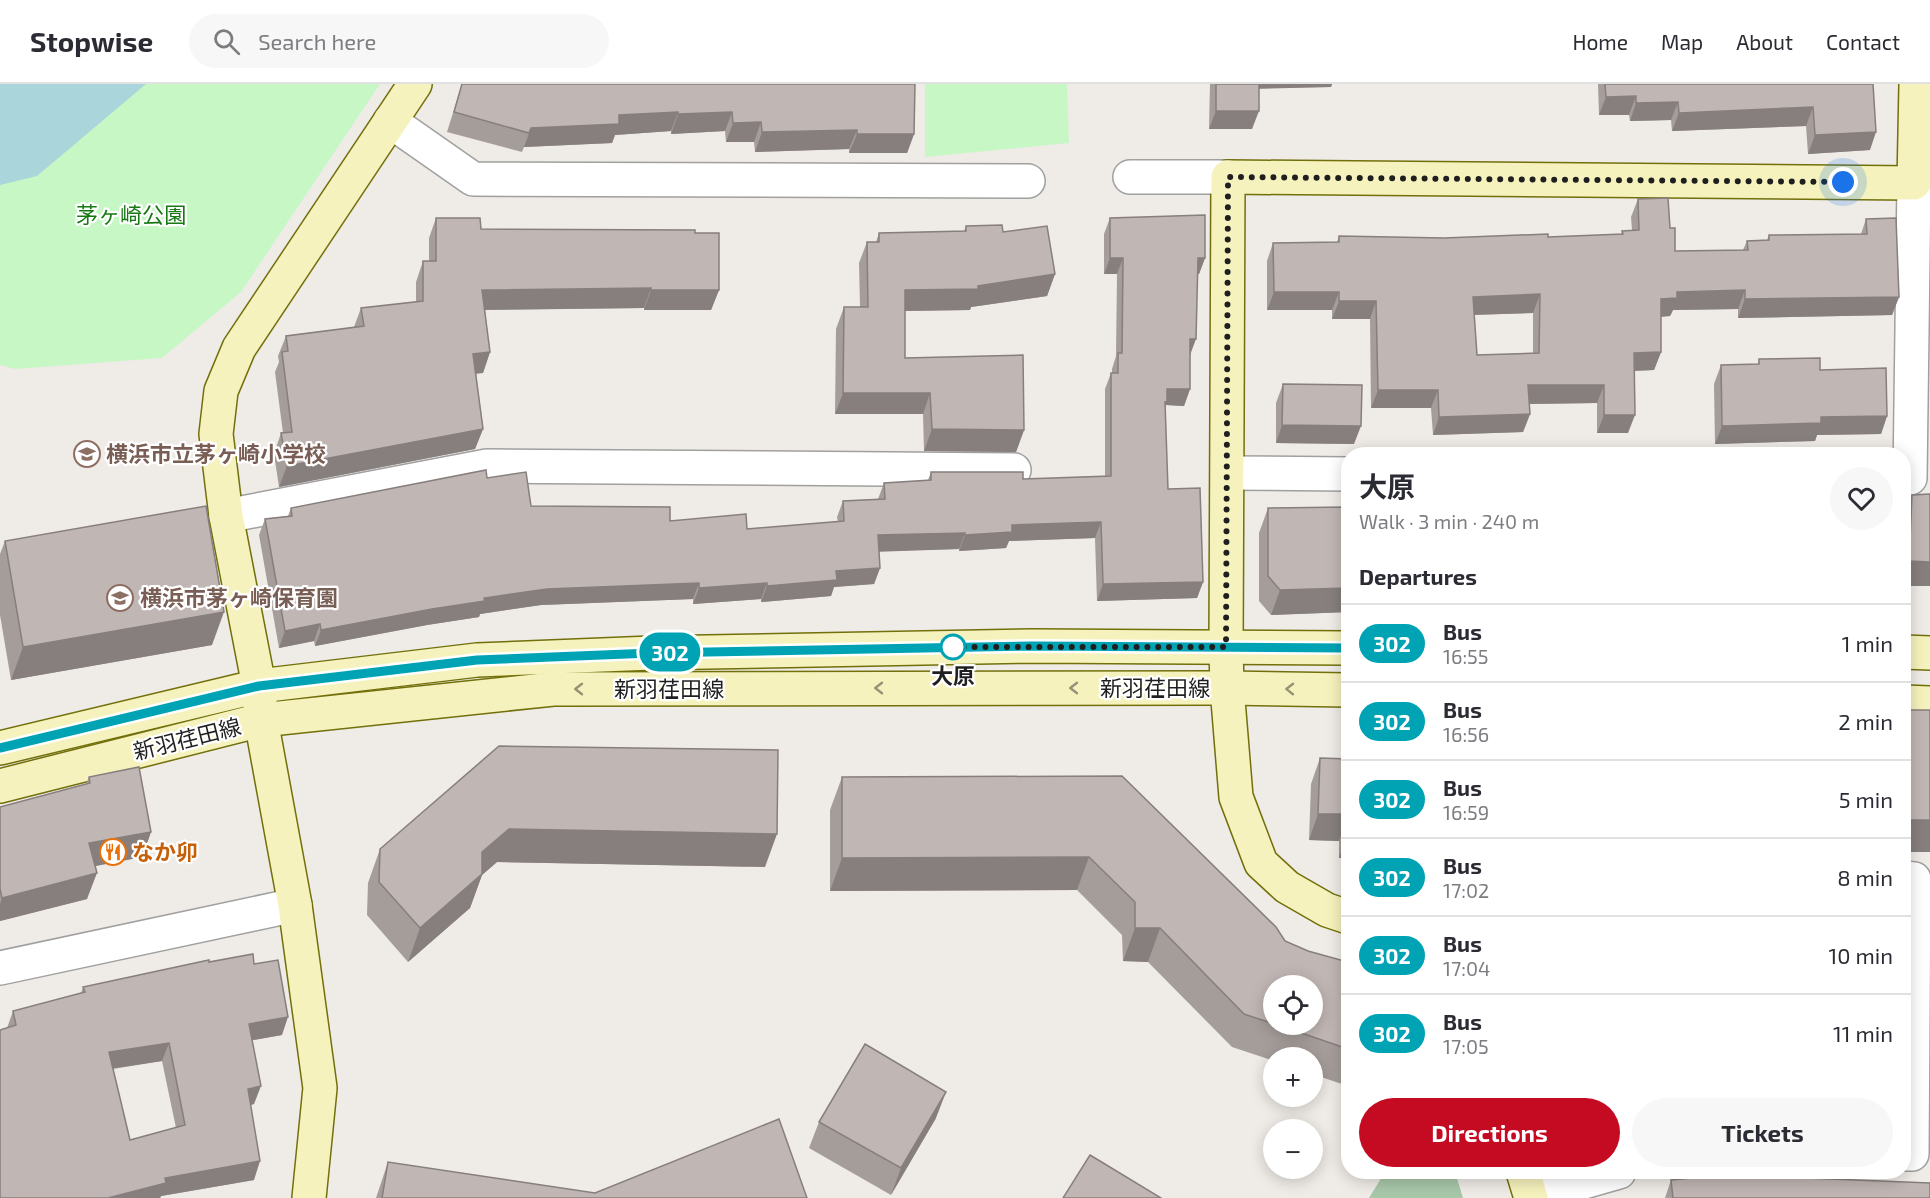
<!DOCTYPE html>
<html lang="en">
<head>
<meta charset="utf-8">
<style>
	body { margin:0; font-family:"Exo 2","Noto Sans JP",sans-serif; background:#f7f7f7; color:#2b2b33; height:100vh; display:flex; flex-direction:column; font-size:22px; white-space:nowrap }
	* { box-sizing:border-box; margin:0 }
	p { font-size:20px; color:#7c7c81 }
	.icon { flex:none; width:33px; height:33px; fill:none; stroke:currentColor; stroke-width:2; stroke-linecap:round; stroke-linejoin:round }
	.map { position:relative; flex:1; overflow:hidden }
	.side { position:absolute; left:1341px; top:363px; width:570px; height:732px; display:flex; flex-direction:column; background:#fff; border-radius:24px; box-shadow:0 3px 15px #0003 }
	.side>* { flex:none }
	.badge { padding:0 12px; border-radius:20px; font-size:21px; line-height:39px }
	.controls { position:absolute; left:1263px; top:891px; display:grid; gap:12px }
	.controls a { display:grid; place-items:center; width:60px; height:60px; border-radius:50%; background:#fff; box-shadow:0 3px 15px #0003; font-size:30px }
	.you { position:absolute; width:30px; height:30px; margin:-15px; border:4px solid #fff; border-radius:50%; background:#1a73e8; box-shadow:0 0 0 9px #1a73e833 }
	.map>.badge { position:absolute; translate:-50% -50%; box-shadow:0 0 0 3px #fff }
	h2 { padding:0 18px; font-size:22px; line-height:54px }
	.round { display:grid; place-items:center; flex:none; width:63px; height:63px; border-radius:32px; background:#f7f7f7 }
	.head { display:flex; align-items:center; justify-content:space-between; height:102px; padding:0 18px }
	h1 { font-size:28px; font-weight:700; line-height:45px }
	.button { display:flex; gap:12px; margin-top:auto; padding:12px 18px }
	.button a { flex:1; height:69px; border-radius:36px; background:#c40b22; color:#fff; font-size:24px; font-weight:700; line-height:69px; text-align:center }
	.button a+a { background:#f7f7f7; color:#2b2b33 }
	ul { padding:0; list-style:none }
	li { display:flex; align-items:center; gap:18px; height:78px; padding:0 18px; border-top:2px solid #e1e1e2 }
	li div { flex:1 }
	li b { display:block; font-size:22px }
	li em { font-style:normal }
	li .badge { min-width:66px; font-weight:700; text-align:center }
	header { display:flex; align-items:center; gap:36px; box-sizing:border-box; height:84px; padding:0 30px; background:#fff; border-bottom:2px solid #e1e1e2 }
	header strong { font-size:28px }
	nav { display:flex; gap:33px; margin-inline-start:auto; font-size:21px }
	.search { width:420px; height:54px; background:#f7f7f7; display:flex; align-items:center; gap:15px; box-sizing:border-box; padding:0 21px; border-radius:33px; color:#7c7c81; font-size:22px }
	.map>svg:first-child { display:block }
	.cemetery { fill:#a8c7a9 }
	.park { fill:#c8f7c6 }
	.water { fill:#a9d5db }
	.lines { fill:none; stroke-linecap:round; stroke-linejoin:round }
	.street-casing { stroke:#a0a0a0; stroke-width:36 }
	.secondary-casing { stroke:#72700b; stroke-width:36 }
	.street { stroke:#fff; stroke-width:33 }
	.secondary { stroke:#f6f2bd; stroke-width:33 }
	.wall { fill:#a59d9a; fill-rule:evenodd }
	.shaded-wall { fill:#867f7d }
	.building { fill:#c0b6b3; stroke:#867f7d; stroke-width:1.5; fill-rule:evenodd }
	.oneway { stroke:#959376 }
	.line-casing { stroke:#fff; stroke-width:14 }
	.line { stroke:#00a3b4; stroke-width:9 }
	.walk { stroke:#1f1f1f; stroke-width:6; stroke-dasharray:0 10.8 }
	.stop-dot { fill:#fff; stroke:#00a3b4; stroke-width:3 }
	.labels { text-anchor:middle; stroke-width:4.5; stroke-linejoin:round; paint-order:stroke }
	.park-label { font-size:22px; fill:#167912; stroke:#fff }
	.education-label { font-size:22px; font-weight:bold; fill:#785e54; stroke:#fff; text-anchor:start }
	.stop-label { font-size:22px; font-weight:bold; fill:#1f1f1f; stroke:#fff }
	.street-label { font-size:22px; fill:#1f1f1f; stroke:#fff }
	.food-label { font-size:22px; font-weight:bold; fill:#c56008; stroke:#fff; text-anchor:start }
</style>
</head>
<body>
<header>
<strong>Stopwise</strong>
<div class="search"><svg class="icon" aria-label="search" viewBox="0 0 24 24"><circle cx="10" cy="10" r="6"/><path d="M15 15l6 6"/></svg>Search here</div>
<nav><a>Home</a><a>Map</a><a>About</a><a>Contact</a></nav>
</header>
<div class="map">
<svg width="1930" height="1114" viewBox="0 0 1930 1114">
	<rect width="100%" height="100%" fill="#efebe6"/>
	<path class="cemetery" d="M1385 1088H1455L1463 1114H1369Z"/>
	<g class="park">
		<path d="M0 0H380L241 208 162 274 15 285 0 281Z"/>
		<path d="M925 0H1067L1069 59 925 73Z"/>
	</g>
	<path class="water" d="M0 0H146L37 92 0 101Z"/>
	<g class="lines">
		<defs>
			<g id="street">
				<path d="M390 37 473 95 1028 97"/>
				<path d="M1130 93H1228"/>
				<path d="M1228 389 1348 390"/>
				<path d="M1904 394H1910L1914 99"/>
				<path d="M226 432 487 382 1014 386"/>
				<path d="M1904 794 1914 795 1912 1070H1904"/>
				<path d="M0 884 295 821"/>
				<path d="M1531 1113 1619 1088"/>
			</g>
			<g id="secondary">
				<path d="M1904 568 1930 569"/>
				<path d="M1904 618 1930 619"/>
				<path d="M0 664 259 602 477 576 652 569 1033 562 1348 564"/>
				<path d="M0 702 261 636 553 605 1227 604 1348 606"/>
				<path d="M1348 833 1327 826 1287 803 1261 779 1236 713 1227 604 1226 563 1228 93 1914 99 1916 0"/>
				<path d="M1523 1088 1531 1114"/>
				<path d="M309 1114 320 1004 295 821 261 636 259 602 226 432 216 350 221 307 239 264 415 0"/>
			</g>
		</defs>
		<use href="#street" class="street-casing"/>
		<use href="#secondary" class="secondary-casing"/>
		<use href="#street" class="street"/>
		<use href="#secondary" class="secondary"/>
	</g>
	<g class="wall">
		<path d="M462 0H915L914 50 907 69H849V65L755 68 754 58H726L725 47 671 50V47L615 51 612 59 524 63 522 68 447 48Z"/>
		<path d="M1210 0H1332L1331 3 1259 4 1252 45H1209Z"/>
		<path d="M1598 0H1873L1870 66 1808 70 1806 42 1672 47 1671 36 1630 37 1629 31H1599Z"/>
		<path d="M1638 115 1670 144 1675 167 1743 166 1747 157 1767 156 1769 151 1861 150 1866 135 1899 213 1892 231 1738 234V225L1673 226 1670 232 1661 233V268L1654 286 1634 287 1628 349H1597V319L1529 320 1530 330 1523 348 1433 351 1431 324H1371L1370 235H1332V226H1267V177L1273 159 1337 158 1339 152 1444 154 1548 153 1621 150 1622 147 1632 146 1631 133ZM1533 229V269L1477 271 1474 231Z"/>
		<path d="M436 134 481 145 695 149 719 206 711 226H644V224L485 226 490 268 483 289H476L483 345 475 365 279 403 274 370 281 349H283L275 288 279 278 278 272 286 252 354 243 361 224 416 218V198L423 177H429V154Z"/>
		<path d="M1110 134 1205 174 1199 190H1198L1190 271V305L1184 322 1166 321 1165 323 1168 405 1203 498 1197 514 1097 517 1095 454 1009 457 1006 464 959 467V465L879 467 880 484 874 500 834 503 831 512 761 518V515L693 520V515L541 521 480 530 479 533 427 541 315 562 314 557 279 564 259 451 265 435 288 432 291 424 487 394 531 422 747 445 838 438 837 433 843 417 878 415 884 399 928 396 931 388 1023 395 1105 392V305L1111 289H1112V285L1116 272 1117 190H1104V150Z"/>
		<path d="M966 142 1003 148 1055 190 1047 212 971 223 970 226 905 227V274L1024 346 1016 368 924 367 923 330H835L836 245 844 223H860L859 179 867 158H876L879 149 964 147Z"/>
		<path d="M1759 275 1820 286 1887 332 1881 350 1817 351 1815 357 1715 360 1714 300 1721 281 1758 280Z"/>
		<path d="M1283 300 1354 360 1276 359V319Z"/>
		<path d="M1912 411 1930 502H1904V434Z"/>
		<path d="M1348 423V528L1271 531 1259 517V449L1268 424Z"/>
		<path d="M5 457 212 561 11 596 0 531V470Z"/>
		<path d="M1320 674 1348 675V774H1339V757L1309 756 1311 700Z"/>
		<path d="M1122 692 1285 857 1308 867 1348 878V1002L1312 990V974H1274V977L1232 963 1148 878 1123 877 1122 851 1077 806 830 807V726L842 693ZM1274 902 1312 940H1274Z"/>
		<path d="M89 693 151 748 142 773 95 782 87 815 0 837V723L86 700Z"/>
		<path d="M380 765 765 783 497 778 482 791 470 824 408 878 367 831 368 799Z"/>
		<path d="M209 878 254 880 282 951 252 956 254 1020 251 1021 254 1096 161 1112 160 1114H0L7 944 13 927 81 909 83 903ZM162 977 176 1044 130 1056 113 985Z"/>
		<path d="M936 1034 891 1111 809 1064 819 1038Z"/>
		<path d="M388 1078 595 1109 807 1114H376Z"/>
		<path d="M1807 1094 1930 1114H1665L1671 1096Z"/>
	</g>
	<g class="shaded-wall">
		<path d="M1255 0H1332L1331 3 1253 5Z"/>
		<path d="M1636 12 1629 31H1599L1606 13Z"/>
		<path d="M1678 18 1671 36 1630 37 1636 19Z"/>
		<path d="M1813 23 1806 42 1672 47 1679 29Z"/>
		<path d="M1216 27H1259L1252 45H1209Z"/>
		<path d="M678 28 671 47 615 51 612 59 524 63 531 44 619 31Z"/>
		<path d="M732 28 725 47 671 50 678 30Z"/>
		<path d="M761 38 754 58H726L733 39Z"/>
		<path d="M857 46 849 65 755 68 762 48Z"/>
		<path d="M1876 48 1870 66 1808 70 1815 51Z"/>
		<path d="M857 50H914L907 69H849Z"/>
		<path d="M1110 174H1123L1117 190H1104Z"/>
		<path d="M1198 174H1205L1199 190H1192Z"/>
		<path d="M1055 190 1047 212 971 223 970 226 897 227 905 206 978 202Z"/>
		<path d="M651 204 644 224 475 226 482 206Z"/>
		<path d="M651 206H719L711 226H644Z"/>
		<path d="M1745 206 1738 225 1673 226 1670 232 1654 233 1661 215 1677 208Z"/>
		<path d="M1274 208H1339L1332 226H1267Z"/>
		<path d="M1540 210 1533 229 1466 231 1473 213Z"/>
		<path d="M1899 213 1892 231 1738 234 1745 215Z"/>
		<path d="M1339 217H1376L1370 235H1332Z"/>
		<path d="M1190 255H1196L1190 271Z"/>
		<path d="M490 268 483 289 466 291 473 270Z"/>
		<path d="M1661 268 1654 286 1627 287 1634 269Z"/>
		<path d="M1528 301H1604L1597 319 1522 320Z"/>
		<path d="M1167 305H1190L1184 322 1166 321 1161 334Z"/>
		<path d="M1378 306H1438L1431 324H1371Z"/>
		<path d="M843 309H930L923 330H835Z"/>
		<path d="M1530 330 1523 348 1433 351 1439 333Z"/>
		<path d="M1604 331H1635L1628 349H1597Z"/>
		<path d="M1887 332 1881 350 1817 351 1815 357 1715 360 1722 342 1821 333Z"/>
		<path d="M1282 341 1361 342 1354 360 1276 359Z"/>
		<path d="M483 345 475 365 279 403 287 382Z"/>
		<path d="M932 345 1024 346 1016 368 924 367Z"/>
		<path d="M1101 438 1095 454 1009 457 1006 464 959 467 965 451 1012 441Z"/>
		<path d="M965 449 959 465 872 468 878 451Z"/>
		<path d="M1909 477 1930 478V502H1904V492Z"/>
		<path d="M880 484 874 500 834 503 831 512 761 518 767 502 836 487Z"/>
		<path d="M1203 498 1197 514 1097 517 1103 500Z"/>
		<path d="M699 499 693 515 541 521 480 530 479 533 427 541 315 562 321 546 484 514 547 505Z"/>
		<path d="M767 499 761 515 693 520 699 504Z"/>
		<path d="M1348 504V528L1271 531 1280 506Z"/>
		<path d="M224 528 212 561 11 596 23 563Z"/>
		<path d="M320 540 314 557 279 564 285 547Z"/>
		<path d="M1318 730H1348L1339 757 1309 756Z"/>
		<rect x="1904" y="736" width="26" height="32"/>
		<path d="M509 745 777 750 765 783 497 778 482 791 470 824 408 878 420 844 482 768Z"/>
		<path d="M1348 747V774H1339Z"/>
		<path d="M151 748 142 773 80 785 89 759Z"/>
		<path d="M1089 773 1077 806 830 807 842 774Z"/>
		<path d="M97 789 87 815 0 837V820L2 814Z"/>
		<path d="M1135 844H1160L1148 878 1123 877Z"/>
		<path d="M288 933 282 951 242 958 249 940Z"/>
		<path d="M169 959 162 977 102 986 109 968Z"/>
		<path d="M261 1002 254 1020 242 1023 248 1005Z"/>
		<path d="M946 1008 936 1034 891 1111 901 1084Z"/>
		<path d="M260 1077 254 1096 161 1112 160 1114H108L165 1094Z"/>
	</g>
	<g class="building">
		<path d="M462 0H915L914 50H857V46L762 48 761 38 733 39 732 28 678 30V28L619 31V40L531 44 529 49 454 28Z"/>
		<rect x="1216" y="0" width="43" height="27"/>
		<path d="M1605 0H1873L1876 48 1815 51 1813 23 1679 29 1678 18 1636 19V12L1606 13Z"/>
		<path d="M1668 114 1670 144H1675V167L1748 166 1747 157 1769 156V151L1867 150 1866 135 1896 134 1899 213 1745 215V206L1677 208V214L1661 215V268L1634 269 1635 331H1604V301H1528L1530 330 1439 333 1438 306H1378L1376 217H1339V208H1274L1273 159 1339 158V152L1444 154 1548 150V153L1623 150 1622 147 1639 146 1638 115ZM1540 210 1539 269 1477 271 1473 213Z"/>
		<path d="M1205 131V174H1198L1196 255H1190V305H1167V318H1165L1168 405 1200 404 1203 498 1103 500 1101 438 1012 441V448L965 451V449L878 451 880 484 836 487 837 496 767 502V499L699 504V499L547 505 484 514 485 517 432 525 321 546 320 540 285 547 265 435 292 432 291 424 486 386 487 394 526 388 531 422 670 423V437L746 430 747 445 844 437 843 417 885 415 884 399 931 396V388H1023V395L1111 392V289H1118V269H1122L1123 174H1110V134Z"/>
		<path d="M436 134H480L481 145 695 146V149H719V206H651V204L482 206 490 268 473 270 483 345 287 382 281 349 292 348 282 268 288 267 286 252 364 242 361 224 423 217V177H436Z"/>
		<path d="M1002 141 1003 148 1047 142 1055 190 978 202V205L905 206V274L1023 271 1024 346 932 345 930 309H843L844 223H868L867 158H879V149L966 147V142Z"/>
		<path d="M1820 274V286L1886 284 1887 332 1821 333V339L1722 342 1721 281 1759 280V275Z"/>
		<path d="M1283 300 1362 301 1361 342 1282 341Z"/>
		<path d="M1930 410V478L1909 477 1912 411Z"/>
		<path d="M206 422 224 528 23 563 5 457Z"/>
		<path d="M1348 423V504L1280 506 1268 492V424Z"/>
		<rect x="1904" y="626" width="26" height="110"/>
		<path d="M499 662 778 666 777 750 509 745 482 768V790L420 844 379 798 380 765Z"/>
		<path d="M1320 674 1348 675V730H1318Z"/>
		<path d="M139 683 151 748 89 759 97 789 2 814 0 805V723L90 699 89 693Z"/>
		<path d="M1122 692 1276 843 1285 857 1308 867 1348 878V965L1275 940H1312V902H1274V940L1244 930 1160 844H1135V818L1089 773 842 774V693Z"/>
		<path d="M253 870 254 880 278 876 288 933 249 940 261 1002 248 1005 260 1077 165 1094 166 1099 108 1114H0V946L16 941 13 927 85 908 83 903 209 876V878ZM169 959 185 1041 130 1056 109 968Z"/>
		<path d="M865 960 946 1008 901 1084 819 1038Z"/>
		<path d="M779 1035 807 1114H382L388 1078 595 1109Z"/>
		<path d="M1090 1071 1161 1114H1063Z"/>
		<path d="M1719 1091 1807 1092V1094L1930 1099V1114H1673L1671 1096Z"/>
	</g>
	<defs><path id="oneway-chevron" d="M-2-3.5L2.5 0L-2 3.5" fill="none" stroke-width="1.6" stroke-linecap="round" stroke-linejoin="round" transform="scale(1.5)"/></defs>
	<g class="oneway">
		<use href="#oneway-chevron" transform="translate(879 604) rotate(180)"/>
		<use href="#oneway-chevron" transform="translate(1074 604) rotate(-180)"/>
		<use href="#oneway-chevron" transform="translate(579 605) rotate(180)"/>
		<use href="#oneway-chevron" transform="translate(1290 605) rotate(-179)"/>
	</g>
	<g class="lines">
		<defs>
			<path id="line" d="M0 664 259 602 477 576 652 569 1033 562 1348 564"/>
		</defs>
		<use href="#line" class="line-casing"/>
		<use href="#line" class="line"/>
		<path class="walk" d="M953 563H1226L1228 93 1843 98"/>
	</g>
	<defs>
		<symbol id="school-ring" viewBox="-11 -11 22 22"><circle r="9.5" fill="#fff" stroke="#8d6e63" stroke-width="1.5"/><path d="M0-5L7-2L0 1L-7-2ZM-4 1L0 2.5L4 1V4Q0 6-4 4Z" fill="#8d6e63"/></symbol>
		<symbol id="restaurant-ring" viewBox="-11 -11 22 22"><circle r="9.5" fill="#fff" stroke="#e8710a" stroke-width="1.5"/><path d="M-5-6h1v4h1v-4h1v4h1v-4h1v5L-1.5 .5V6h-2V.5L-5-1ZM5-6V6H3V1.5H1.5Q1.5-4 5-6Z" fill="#e8710a"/></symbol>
	</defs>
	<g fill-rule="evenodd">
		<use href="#school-ring" x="72" y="355" width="30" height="30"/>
		<use href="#school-ring" x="105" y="499" width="30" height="30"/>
		<use href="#restaurant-ring" x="98" y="753" width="30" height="30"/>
	</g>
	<circle class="stop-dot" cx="953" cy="563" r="12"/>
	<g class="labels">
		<g class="park-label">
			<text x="131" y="139">茅ヶ崎公園</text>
		</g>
		<g class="education-label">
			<text x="106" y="378">横浜市立茅ヶ崎小学校</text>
			<text x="140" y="522">横浜市茅ヶ崎保育園</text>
		</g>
		<g class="stop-label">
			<text x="953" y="600">大原</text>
		</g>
		<g class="street-label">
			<text x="1155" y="612">新羽荏田線</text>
			<text x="669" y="613">新羽荏田線</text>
			<text transform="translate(187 655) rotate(-14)" y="8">新羽荏田線</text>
		</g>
		<g class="food-label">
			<text x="132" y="776">なか卯</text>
		</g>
	</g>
</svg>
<div class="controls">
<a><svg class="icon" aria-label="locate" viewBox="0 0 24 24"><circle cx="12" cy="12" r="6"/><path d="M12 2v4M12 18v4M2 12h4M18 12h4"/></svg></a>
<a>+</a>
<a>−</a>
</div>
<div class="you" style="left:1843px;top:98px"></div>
<b class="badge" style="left:670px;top:568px;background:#00a3b4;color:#fff">302</b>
<section class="side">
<div class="head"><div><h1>大原</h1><p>Walk · 3 min · 240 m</p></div><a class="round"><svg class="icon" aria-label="heart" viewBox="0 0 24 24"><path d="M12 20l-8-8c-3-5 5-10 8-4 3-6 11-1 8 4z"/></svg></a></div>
<h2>Departures</h2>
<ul>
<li><span class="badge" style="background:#00a3b4;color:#fff">302</span><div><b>Bus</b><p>16:55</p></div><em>1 min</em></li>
<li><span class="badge" style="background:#00a3b4;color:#fff">302</span><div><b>Bus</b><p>16:56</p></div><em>2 min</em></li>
<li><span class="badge" style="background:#00a3b4;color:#fff">302</span><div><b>Bus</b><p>16:59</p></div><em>5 min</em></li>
<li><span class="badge" style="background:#00a3b4;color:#fff">302</span><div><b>Bus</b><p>17:02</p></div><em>8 min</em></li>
<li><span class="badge" style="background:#00a3b4;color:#fff">302</span><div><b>Bus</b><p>17:04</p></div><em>10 min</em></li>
<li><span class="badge" style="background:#00a3b4;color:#fff">302</span><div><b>Bus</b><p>17:05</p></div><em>11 min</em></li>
</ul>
<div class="button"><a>Directions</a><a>Tickets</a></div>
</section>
</div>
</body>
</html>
